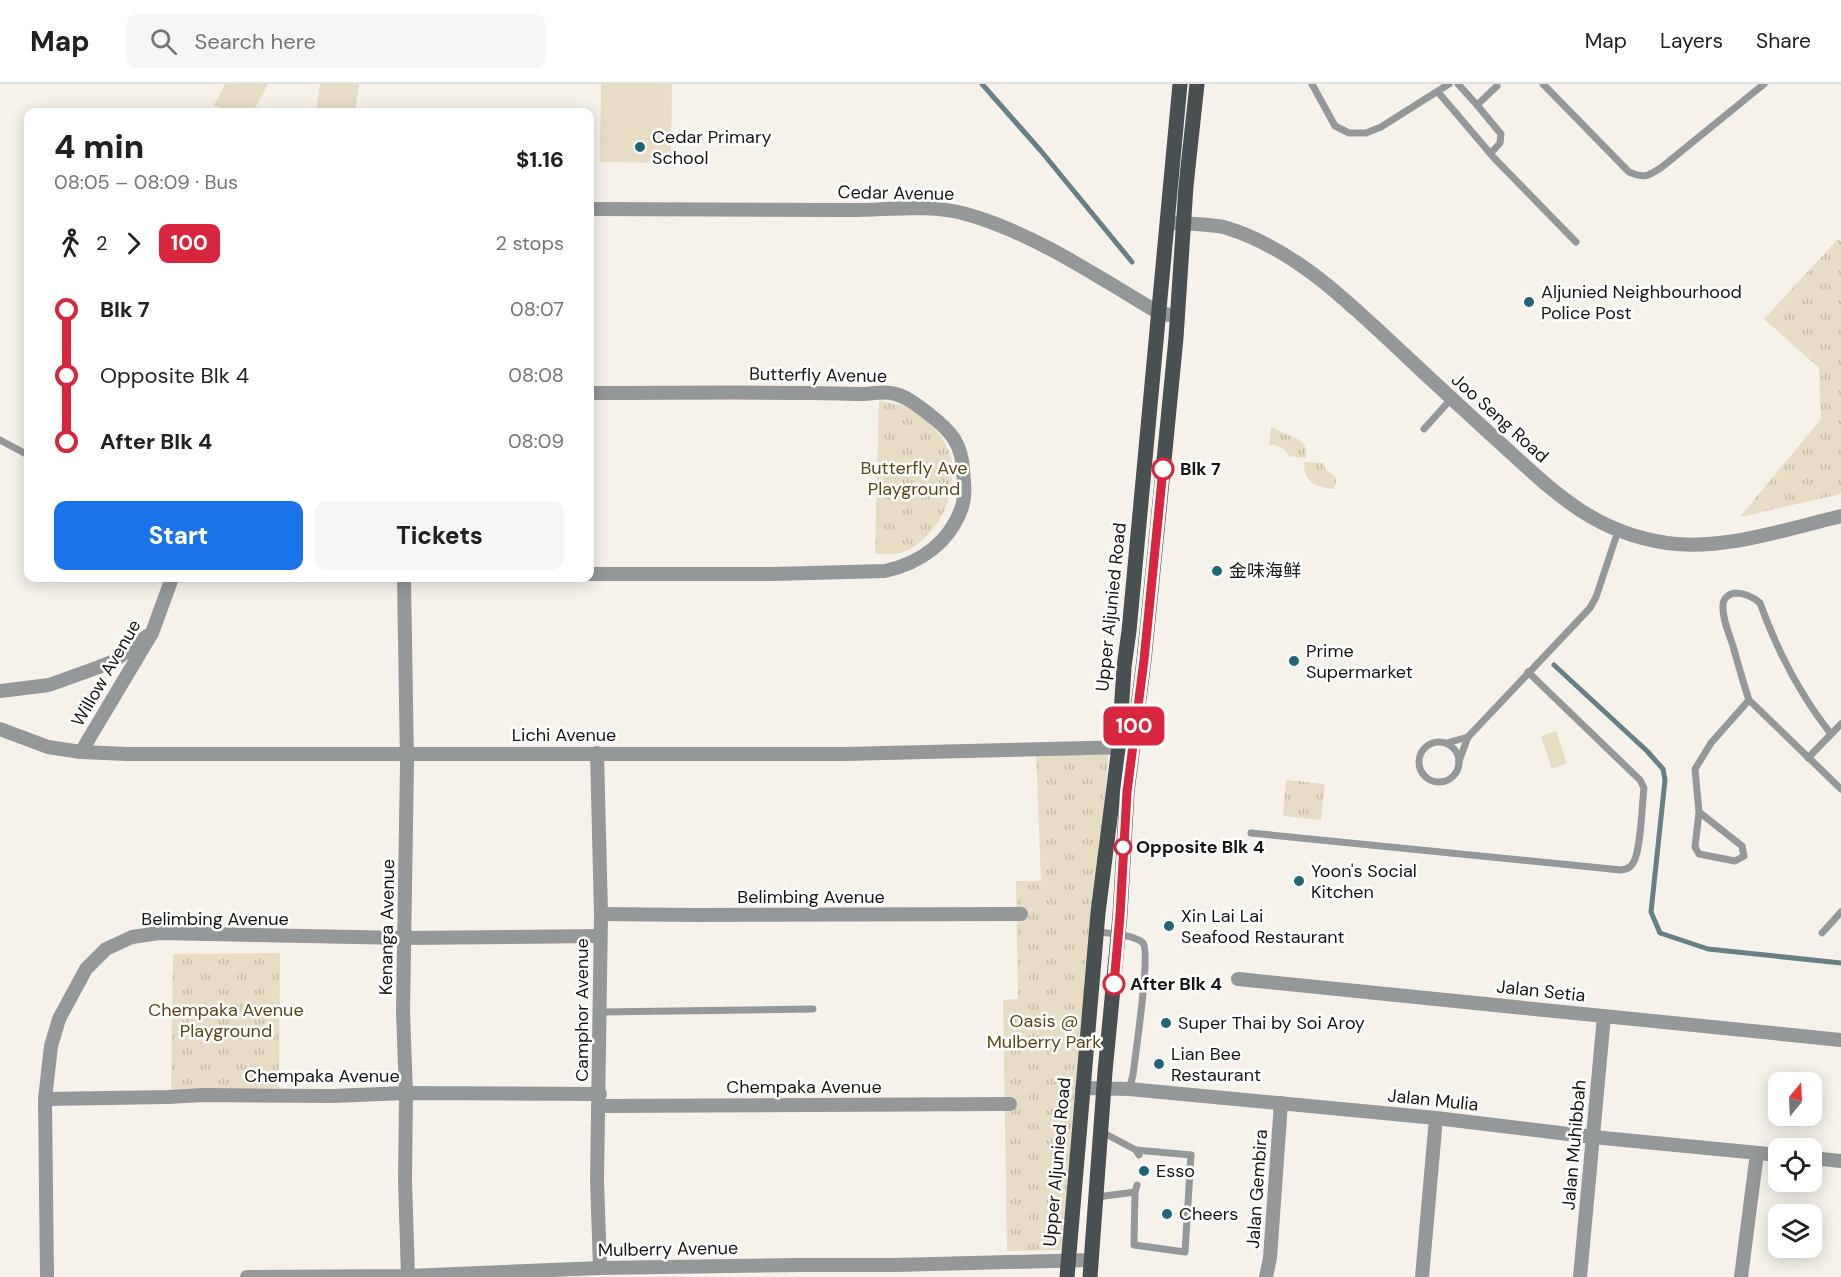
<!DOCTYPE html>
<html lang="en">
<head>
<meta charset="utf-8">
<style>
	body { margin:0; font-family:"DM Sans","Noto Sans SC",sans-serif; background:#f6f6f6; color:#202124; height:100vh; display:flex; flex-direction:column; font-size:22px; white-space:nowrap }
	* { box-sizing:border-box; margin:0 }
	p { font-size:20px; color:#757577 }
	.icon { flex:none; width:33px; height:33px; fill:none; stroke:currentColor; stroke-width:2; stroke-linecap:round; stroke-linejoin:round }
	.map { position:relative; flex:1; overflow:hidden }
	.sheet { position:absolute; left:24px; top:24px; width:570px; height:474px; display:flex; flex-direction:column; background:#fff; border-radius:12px; box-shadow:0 3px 15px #0003 }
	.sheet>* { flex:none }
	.badge { padding:0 12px; border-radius:9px; font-size:21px; line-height:39px }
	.needle { width:39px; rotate:18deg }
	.tools { position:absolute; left:1768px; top:988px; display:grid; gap:12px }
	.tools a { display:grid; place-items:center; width:54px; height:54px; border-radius:12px; background:#fff; box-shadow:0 3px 15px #0003; font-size:30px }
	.map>.badge { position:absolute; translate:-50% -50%; box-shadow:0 0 0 3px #fff }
	.legs { display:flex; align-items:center; gap:9px; height:66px; padding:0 30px; font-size:20px }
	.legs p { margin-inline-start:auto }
	.summary { display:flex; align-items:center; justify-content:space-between; height:102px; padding:0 30px }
	h1 { font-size:33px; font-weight:800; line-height:45px }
	.action { display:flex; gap:12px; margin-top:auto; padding:12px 30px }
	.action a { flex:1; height:69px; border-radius:12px; background:#1a73e8; color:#fff; font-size:24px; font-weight:800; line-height:69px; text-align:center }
	.action a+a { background:#f6f6f6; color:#202124 }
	ul { padding:0 30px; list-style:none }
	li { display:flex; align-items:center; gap:21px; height:66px; font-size:22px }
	li i { display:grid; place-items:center; width:9px; height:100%; margin:0 8px; background:currentColor }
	li i::after { content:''; width:15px; height:15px; margin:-8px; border:4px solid; border-radius:50%; background:#fff }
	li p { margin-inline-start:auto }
	li:first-child i { background:linear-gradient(#0000 50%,currentColor 0) }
	li:last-child i { background:linear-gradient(currentColor 50%,#0000 0) }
	header { display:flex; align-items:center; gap:36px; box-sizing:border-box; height:84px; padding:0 30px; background:#fff; border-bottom:2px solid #e0e0e0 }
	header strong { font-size:28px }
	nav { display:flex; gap:33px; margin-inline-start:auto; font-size:21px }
	.search { width:420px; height:54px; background:#f6f6f6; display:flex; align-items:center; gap:15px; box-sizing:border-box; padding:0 21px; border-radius:12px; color:#757577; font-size:22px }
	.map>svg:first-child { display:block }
	.grass { fill:#e7dcc4 }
	.park { fill:url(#park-tufts) }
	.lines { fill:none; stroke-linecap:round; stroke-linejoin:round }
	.stream { stroke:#678086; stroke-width:5 }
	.service { stroke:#949899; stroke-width:7 }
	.minor { stroke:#949899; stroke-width:14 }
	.primary { stroke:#485052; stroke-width:15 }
	.line-1-casing { stroke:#fff; stroke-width:14 }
	.line-1 { stroke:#d7263d; stroke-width:9 }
	.poi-dot { fill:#216577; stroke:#fff; stroke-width:2 }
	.stop-1-dot { fill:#fff; stroke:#d7263d; stroke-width:3 }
	.labels { text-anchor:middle; stroke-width:5; stroke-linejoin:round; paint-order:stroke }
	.poi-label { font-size:18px; fill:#171613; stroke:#fff; text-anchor:start }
	.street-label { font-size:18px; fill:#171613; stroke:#fff }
	.park-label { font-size:18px; fill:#5b4713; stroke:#fff }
	.stop-label { font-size:18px; font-weight:bold; fill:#171613; stroke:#fff; text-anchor:start }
</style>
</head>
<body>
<header>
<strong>Map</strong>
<div class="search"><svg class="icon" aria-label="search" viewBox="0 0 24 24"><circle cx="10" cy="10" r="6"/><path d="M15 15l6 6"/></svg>Search here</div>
<nav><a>Map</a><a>Layers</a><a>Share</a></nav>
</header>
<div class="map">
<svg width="1841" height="1193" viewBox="0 0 1841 1193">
	<defs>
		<pattern id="park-tufts" width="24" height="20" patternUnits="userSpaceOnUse" patternTransform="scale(1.5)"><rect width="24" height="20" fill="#e7dcc4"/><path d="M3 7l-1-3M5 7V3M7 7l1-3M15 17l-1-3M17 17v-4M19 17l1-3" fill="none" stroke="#c5bca8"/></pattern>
	</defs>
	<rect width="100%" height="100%" fill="#f6f2ea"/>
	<g class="grass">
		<path d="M225 0H268L253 28H229L214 21Z"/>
		<path d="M320 0H359L355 28H316Z"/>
		<path d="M601 0H672L671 79 600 78Z"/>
		<path d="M1556 647 1567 679 1552 685 1541 652Z"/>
	</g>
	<g class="park">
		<path d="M1838 155 1841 158V410L1740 433 1821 335 1819 284 1764 235Z"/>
		<path d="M879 317C890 319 901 320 910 325 927 333 950 358 952 378 954 402 948 428 932 446 924 455 914 465 903 468 895 471 884 470 875 470Z"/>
		<path d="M1271 343C1276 344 1280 348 1285 350 1298 355 1308 357 1306 374L1289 372C1284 364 1278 360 1269 361Z"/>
		<path d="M1304 378 1323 379 1326 386 1337 394 1334 405C1317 404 1303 398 1304 378Z"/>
		<path d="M1036 667H1109L1064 1166 1007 1167 1003 916 1018 915 1016 797H1041Z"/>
		<path d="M1286 696 1325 700 1321 736 1283 732Z"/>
		<path d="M280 869 279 1004 171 1006 173 870Z"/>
	</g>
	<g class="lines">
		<g class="stream">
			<path d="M982 0 1041 67 1132 178"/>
			<path d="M1554 581 1647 667 1663 685 1665 696 1651 828 1660 849 1708 865 1841 879"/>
		</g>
		<g class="service">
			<path d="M1312 0 1335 42 1349 49H1366L1381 43 1449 0"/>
			<path d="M1458 0 1477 21 1501 50 1500 59 1491 69"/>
			<path d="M1543 0 1629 88C1645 95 1648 92 1662 83L1764 0"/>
			<path d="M1438 8 1495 75 1576 158"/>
			<path d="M1477 21 1497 2"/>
			<path d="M1424 345 1451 315"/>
			<path d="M0 356 28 371"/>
			<path d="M1749 616C1743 598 1738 580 1733 562 1729 549 1722 535 1723 521 1723 515 1728 510 1735 509 1745 509 1753 513 1760 519 1777 566 1800 611 1831 650"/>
			<circle cx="1439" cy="678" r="20"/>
			<path d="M1447 659 1468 653"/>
			<path d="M1808 674 1841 640"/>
			<path d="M1459 677 1468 653 1590 524 1596 513 1618 447"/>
			<path d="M1699 728 1742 762 1744 772 1735 777 1699 770 1695 763 1699 728 1695 685 1711 659 1749 616 1841 705"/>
			<path d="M1251 749 1621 786C1626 785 1631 784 1633 779 1641 768 1642 720 1644 704L1640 696 1528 588"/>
			<path d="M1097 848C1109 849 1135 851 1143 859 1151 869 1135 972 1133 991L1129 1005"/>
			<path d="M1822 849 1841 828"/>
			<path d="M601 928 813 925"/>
			<path d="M1100 1047 1136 1066 1139 1071"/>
			<path d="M1135 1108 1134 1161 1185 1168 1191 1071 1136 1066"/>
			<path d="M1097 1113 1135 1108 1137 1101"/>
		</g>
		<g class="minor">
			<path d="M590 125C674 125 759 125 844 126 882 127 928 119 966 130 1034 149 1098 193 1159 229L1176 232"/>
			<path d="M1173 139C1189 140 1212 140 1227 144 1298 166 1353 223 1406 272 1440 304 1475 336 1510 368 1559 413 1598 449 1667 459 1723 467 1787 445 1841 432"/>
			<path d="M590 309C664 309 739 308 813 309 830 309 847 310 863 310 872 310 882 307 891 309 905 311 919 322 930 331 951 347 962 360 963 387 964 400 966 410 962 423 950 458 921 479 885 487L772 490H590"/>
			<path d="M404 494 407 679 403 928 406 1009 405 1097 408 1192"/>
			<path d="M0 607 49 601 99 583 114 577 147 552"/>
			<path d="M0 645 48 663 81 668 127 670H845L1129 663"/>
			<path d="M81 668 152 549 172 494"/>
			<path d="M597 669 601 830 597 1096 600 1184"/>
			<path d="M601 830 697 831 1021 830"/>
			<path d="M1238 895 1841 956"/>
			<path d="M1082 1004 1129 1005 1436 1034 1593 1053 1779 1071"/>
			<path d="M45 1015 168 1013 203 1011 333 1012 406 1009 600 1010"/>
			<path d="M599 1022 1010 1020"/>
			<path d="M1812 1074 1841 1077"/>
			<path d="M47 1193 45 1015 51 962 59 935 86 885 106 865 132 853 159 849 405 854 600 852"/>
			<path d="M247 1193 408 1192 600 1184 800 1181H895L1090 1176"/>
			<path d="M1266 1193 1270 1174 1281 1019"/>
			<path d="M1422 1193 1436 1034"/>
			<path d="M1580 1193 1604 932"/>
			<path d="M1741 1193 1757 1069"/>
		</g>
		<g class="primary">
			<path d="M1067 1193 1098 829 1119 663 1124 583 1129 547 1180 0"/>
			<path d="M1090 1193 1105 988 1120 831 1127 708 1144 576 1162 397 1176 254 1186 102 1197 0"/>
		</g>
	</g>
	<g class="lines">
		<defs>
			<path id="line-1" d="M1114 900 1120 831 1127 708 1144 576 1163 385"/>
		</defs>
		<use href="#line-1" class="line-1-casing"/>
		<use href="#line-1" class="line-1"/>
	</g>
	<g class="poi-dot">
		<circle cx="640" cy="63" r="6"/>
		<circle cx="1529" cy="218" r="6"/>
		<circle cx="1217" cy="487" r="6"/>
		<circle cx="1294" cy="577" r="6"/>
		<circle cx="1299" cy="797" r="6"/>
		<circle cx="1169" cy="842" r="6"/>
		<circle cx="1166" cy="939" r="6"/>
		<circle cx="1159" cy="980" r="6"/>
		<circle cx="1144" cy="1087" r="6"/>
		<circle cx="1167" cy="1130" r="6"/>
	</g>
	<g class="stop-1-dot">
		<circle cx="1163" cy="385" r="10"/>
		<circle cx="1123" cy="763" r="8"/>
		<circle cx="1114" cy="900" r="10"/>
	</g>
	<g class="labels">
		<g class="poi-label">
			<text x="652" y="59">Cedar Primary<tspan x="652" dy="21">School</tspan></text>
			<text x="1541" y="214">Aljunied Neighbourhood<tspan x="1541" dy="21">Police Post</tspan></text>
			<text x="1229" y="493">金味海鲜</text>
			<text x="1306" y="573">Prime<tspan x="1306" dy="21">Supermarket</tspan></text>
			<text x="1311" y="793">Yoon's Social<tspan x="1311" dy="21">Kitchen</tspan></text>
			<text x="1181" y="838">Xin Lai Lai<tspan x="1181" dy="21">Seafood Restaurant</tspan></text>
			<text x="1178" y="945">Super Thai by Soi Aroy</text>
			<text x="1171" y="976">Lian Bee<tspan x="1171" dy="21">Restaurant</tspan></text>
			<text x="1156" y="1093">Esso</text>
			<text x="1179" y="1136">Cheers</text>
		</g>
		<g class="street-label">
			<text transform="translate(896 109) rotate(1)" y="6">Cedar Avenue</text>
			<text transform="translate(818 291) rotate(1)" y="6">Butterfly Avenue</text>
			<text transform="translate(1500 334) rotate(42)" y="6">Joo Seng Road</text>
			<text transform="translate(1111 523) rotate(-84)" y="6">Upper Aljunied Road</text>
			<text transform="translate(106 589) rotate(-60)" y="6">Willow Avenue</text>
			<text x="564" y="657">Lichi Avenue</text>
			<text x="811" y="819">Belimbing Avenue</text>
			<text x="215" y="841">Belimbing Avenue</text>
			<text transform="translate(387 843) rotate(-89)" y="6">Kenanga Avenue</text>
			<text transform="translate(1541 907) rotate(6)" y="6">Jalan Setia</text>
			<text transform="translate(582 926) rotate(-90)" y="6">Camphor Avenue</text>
			<text x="322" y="998">Chempaka Avenue</text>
			<text x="804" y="1009">Chempaka Avenue</text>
			<text transform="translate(1433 1016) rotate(6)" y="6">Jalan Mulia</text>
			<text transform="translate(1574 1061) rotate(-85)" y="6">Jalan Muhibbah</text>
			<text transform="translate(1057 1078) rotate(-85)" y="6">Upper Aljunied Road</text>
			<text transform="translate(1257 1105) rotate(-86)" y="6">Jalan Gembira</text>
			<text transform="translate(668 1165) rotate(-1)" y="6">Mulberry Avenue</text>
		</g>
		<g class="park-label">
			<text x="914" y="390">Butterfly Ave<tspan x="914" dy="21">Playground</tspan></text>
			<text x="226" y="932">Chempaka Avenue<tspan x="226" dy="21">Playground</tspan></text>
			<text x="1044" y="943">Oasis @<tspan x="1044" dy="21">Mulberry Park</tspan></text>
		</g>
		<g class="stop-label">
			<text x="1180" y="391">Blk 7</text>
			<text x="1136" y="769">Opposite Blk 4</text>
			<text x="1130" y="906">After Blk 4</text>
		</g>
	</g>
</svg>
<div class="tools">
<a><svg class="needle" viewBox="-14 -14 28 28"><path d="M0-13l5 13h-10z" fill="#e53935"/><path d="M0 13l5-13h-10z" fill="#757577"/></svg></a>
<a><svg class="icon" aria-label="locate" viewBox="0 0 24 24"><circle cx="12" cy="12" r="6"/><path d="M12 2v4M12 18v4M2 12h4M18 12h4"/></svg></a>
<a><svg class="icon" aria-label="layers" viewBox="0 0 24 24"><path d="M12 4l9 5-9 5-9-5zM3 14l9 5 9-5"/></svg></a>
</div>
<b class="badge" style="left:1134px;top:642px;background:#d7263d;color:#fff">100</b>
<section class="sheet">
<div class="summary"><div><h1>4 min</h1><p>08:05 – 08:09 · Bus</p></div><b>$1.16</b></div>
<div class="legs"><svg class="icon" aria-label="walk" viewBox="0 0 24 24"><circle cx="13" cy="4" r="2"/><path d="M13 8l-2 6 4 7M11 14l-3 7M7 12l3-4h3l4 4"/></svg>2<svg class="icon" aria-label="forward" viewBox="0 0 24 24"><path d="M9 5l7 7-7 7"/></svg><b class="badge" style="background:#d7263d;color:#fff">100</b><p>2 stops</p></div>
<ul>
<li><i style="color:#d7263d"></i><b>Blk 7</b><p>08:07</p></li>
<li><i style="color:#d7263d"></i><span>Opposite Blk 4</span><p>08:08</p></li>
<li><i style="color:#d7263d"></i><b>After Blk 4</b><p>08:09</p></li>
</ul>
<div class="action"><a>Start</a><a>Tickets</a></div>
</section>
</div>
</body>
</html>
